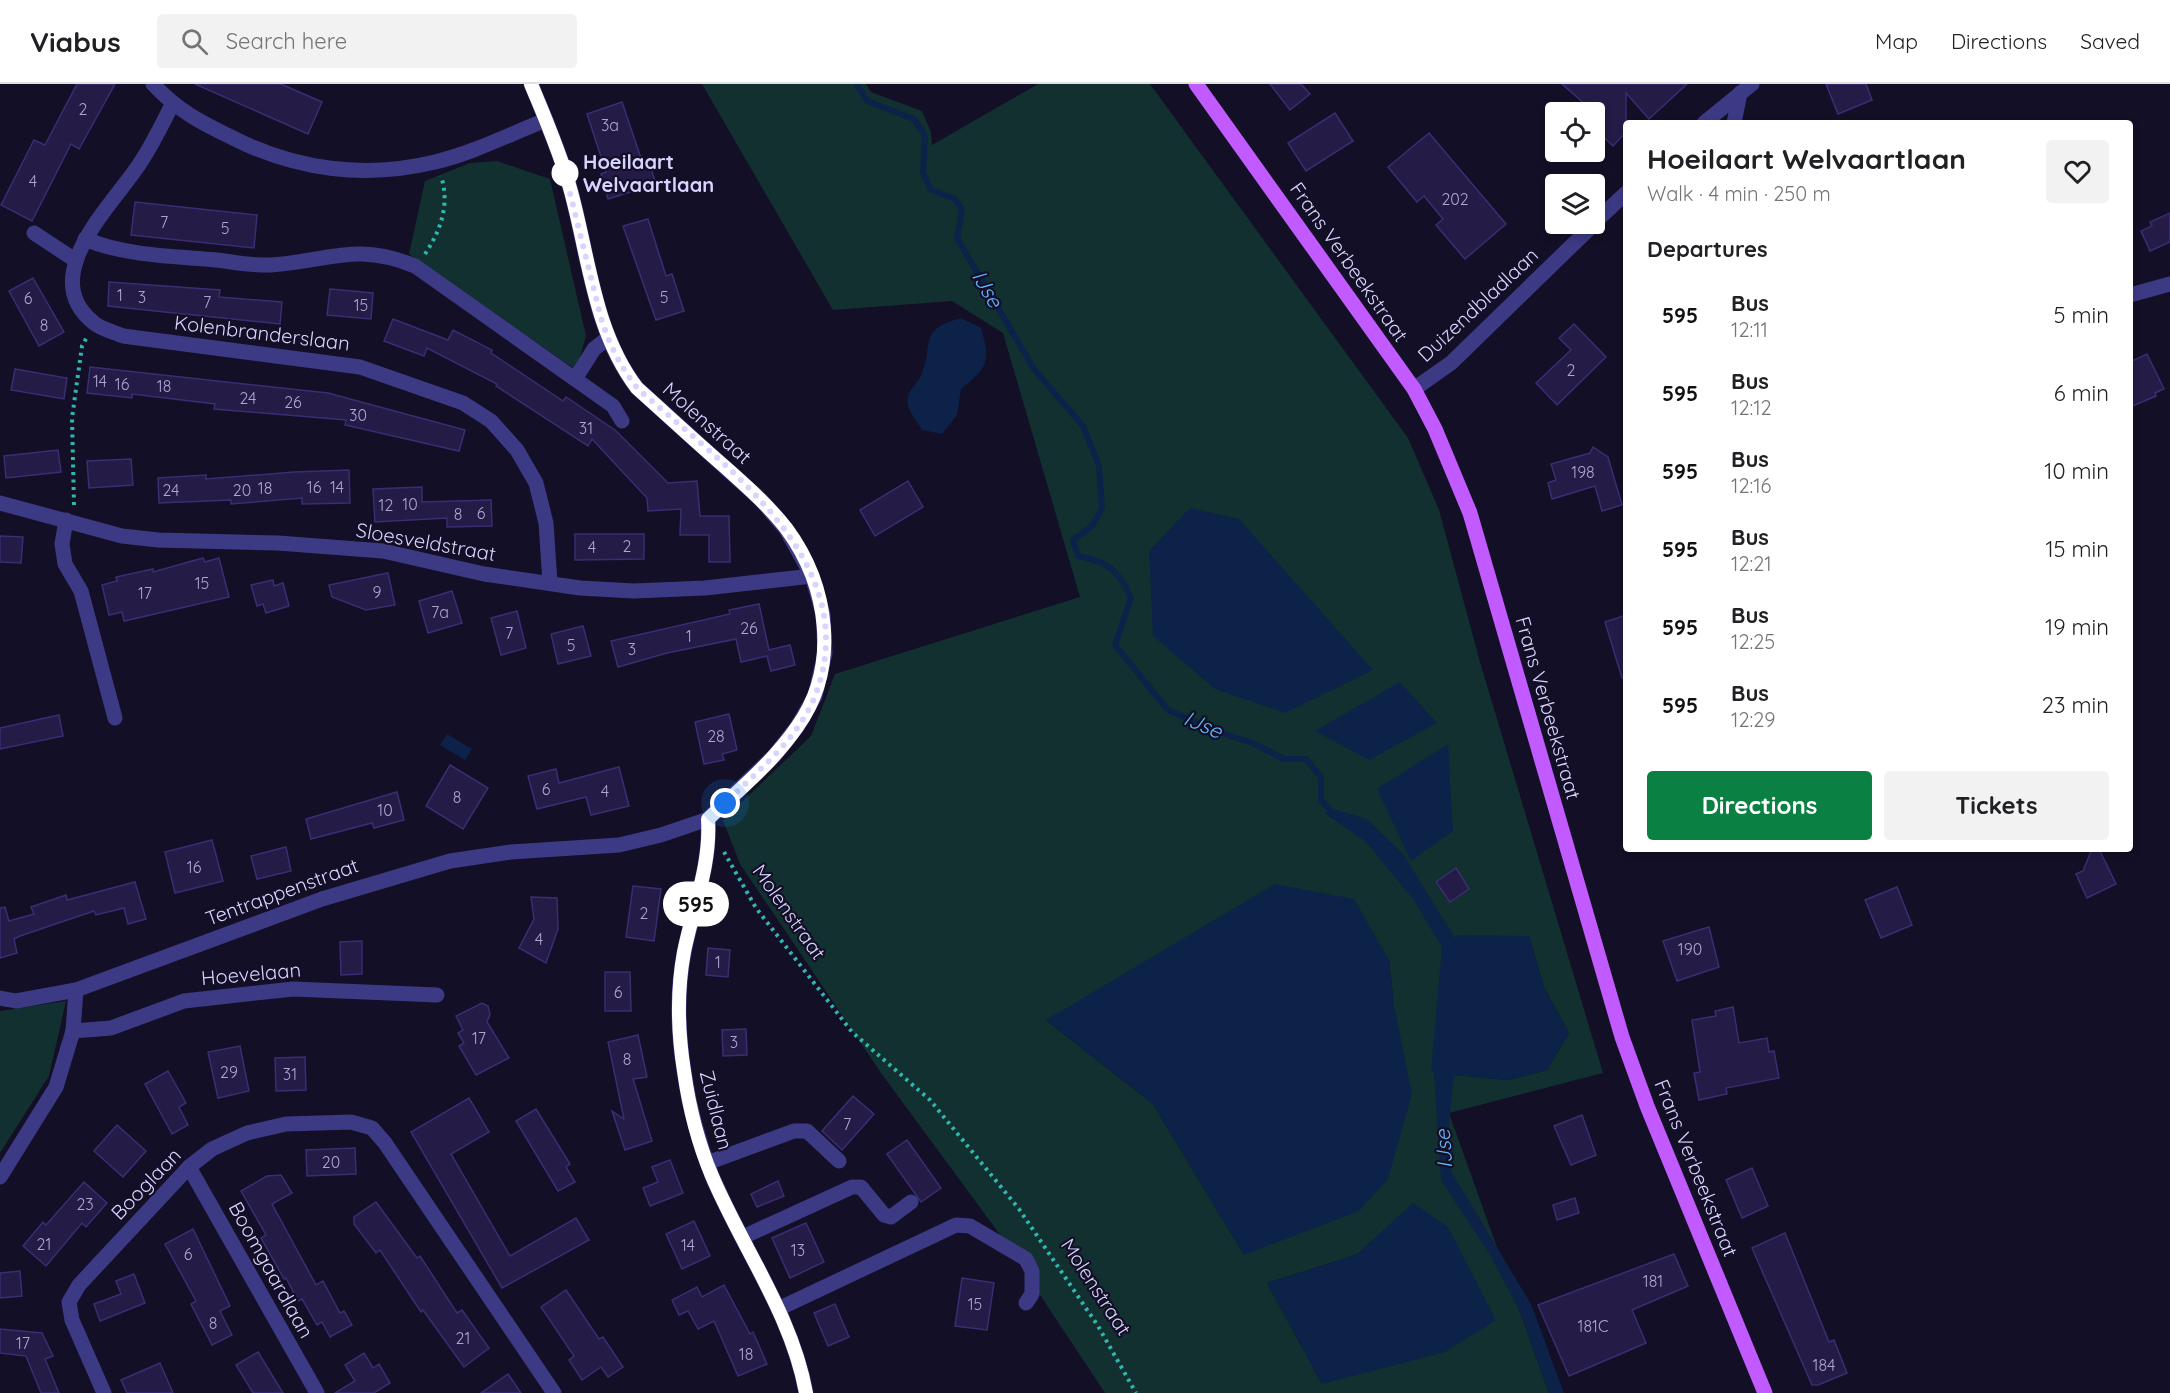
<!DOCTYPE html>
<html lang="en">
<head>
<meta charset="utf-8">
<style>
	body { margin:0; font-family:Quicksand,sans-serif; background:#f2f2f2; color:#202124; height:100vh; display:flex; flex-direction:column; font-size:22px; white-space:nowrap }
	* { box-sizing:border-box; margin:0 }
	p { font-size:20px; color:#757577 }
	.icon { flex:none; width:33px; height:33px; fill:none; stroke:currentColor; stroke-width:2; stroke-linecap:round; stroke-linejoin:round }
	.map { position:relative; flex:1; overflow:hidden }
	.panel { position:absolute; left:1623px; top:36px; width:510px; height:732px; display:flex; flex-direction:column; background:#fff; border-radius:6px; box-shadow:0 3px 9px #0003 }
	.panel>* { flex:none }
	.badge { padding:0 12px; border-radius:20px; font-size:21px; line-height:39px }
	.buttons { position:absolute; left:1545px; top:18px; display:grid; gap:12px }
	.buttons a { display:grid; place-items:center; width:60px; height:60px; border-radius:6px; background:#fff; box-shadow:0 3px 9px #0003; font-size:30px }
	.you { position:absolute; width:30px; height:30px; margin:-15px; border:4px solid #fff; border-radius:50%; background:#1a73e8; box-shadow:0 0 0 9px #1a73e833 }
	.map>.badge { position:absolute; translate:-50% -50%; box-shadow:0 0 0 3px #fff }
	h2 { padding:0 24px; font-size:22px; line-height:54px }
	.round { display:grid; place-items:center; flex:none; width:63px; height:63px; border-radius:6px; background:#f2f2f2 }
	.head { display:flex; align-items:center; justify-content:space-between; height:102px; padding:0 24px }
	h1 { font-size:28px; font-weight:800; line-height:45px }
	.cta { display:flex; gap:12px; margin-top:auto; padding:12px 24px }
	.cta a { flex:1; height:69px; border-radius:6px; background:#0b8043; color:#fff; font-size:24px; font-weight:800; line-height:69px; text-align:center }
	.cta a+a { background:#f2f2f2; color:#202124 }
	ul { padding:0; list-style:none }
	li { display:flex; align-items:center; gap:18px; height:78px; padding:0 24px }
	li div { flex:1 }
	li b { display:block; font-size:22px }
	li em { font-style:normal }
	li .badge { min-width:66px; font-weight:700; text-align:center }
	header { display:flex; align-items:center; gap:36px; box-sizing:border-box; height:84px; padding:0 30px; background:#fff; border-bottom:2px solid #e0e0e0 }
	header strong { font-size:28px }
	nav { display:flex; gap:33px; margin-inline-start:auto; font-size:21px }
	.search { width:420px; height:54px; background:#f2f2f2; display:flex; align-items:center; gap:15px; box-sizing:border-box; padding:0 21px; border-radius:6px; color:#757577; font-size:22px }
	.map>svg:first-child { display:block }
	.green { fill:#12302f; fill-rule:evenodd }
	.water { fill:#0c2248 }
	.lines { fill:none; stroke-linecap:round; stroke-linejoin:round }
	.stream { stroke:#0c2248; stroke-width:6 }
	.building { fill:#241b47; stroke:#3b2d73; stroke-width:1.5 }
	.path { stroke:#2fb8b0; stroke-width:4; stroke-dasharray:3 4.5; stroke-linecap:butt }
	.minor { stroke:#3d3a85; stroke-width:15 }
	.major { stroke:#c25bff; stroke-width:15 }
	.line-casing { stroke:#fff; stroke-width:14 }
	.line { stroke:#fff; stroke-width:9 }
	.walk { stroke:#d9d4ff; stroke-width:6; stroke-dasharray:0 10.8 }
	.stop-dot { fill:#fff; stroke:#fff; stroke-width:3 }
	.labels { text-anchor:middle; stroke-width:4.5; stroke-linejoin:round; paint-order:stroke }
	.number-label { font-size:16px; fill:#aca6d1 }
	.stop-label { font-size:20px; font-weight:bold; fill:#d9d4ff; stroke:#130f26; text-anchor:start }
	.street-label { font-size:20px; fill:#d9d4ff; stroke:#130f26 }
	.water-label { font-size:21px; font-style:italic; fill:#62b6ff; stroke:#130f26 }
</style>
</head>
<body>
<header>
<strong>Viabus</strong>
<div class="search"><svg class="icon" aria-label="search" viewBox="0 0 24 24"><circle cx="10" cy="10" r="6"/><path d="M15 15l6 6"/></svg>Search here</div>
<nav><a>Map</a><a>Directions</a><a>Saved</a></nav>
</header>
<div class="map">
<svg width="2170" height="1309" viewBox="0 0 2170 1309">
	<rect width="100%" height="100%" fill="#130f26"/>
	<g class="green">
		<path d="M702 0H866L871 8 922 27 931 48 932 61 1038 0H1150L1408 354 1439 426 1480 578 1603 989 1449 1029 1549 1309H1105L1001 1152 881 989 740 780 723 736 811 652 835 590 1080 513 1003 249 952 217 833 226ZM1529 852 1544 903 1569 949 1547 986 1508 996 1443 990ZM1389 876 1394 922 1244 1171 1153 1020 1047 937ZM1356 1171 1322 1300 1267 1199Z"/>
		<path d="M497 77 550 95 586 252 576 286 409 170 425 97 470 79Z"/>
		<path d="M66 917 49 992 0 1069V927Z"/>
	</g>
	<g class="water">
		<path d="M961 234 981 244C991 278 988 283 961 305L957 331 942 350 922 346C918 339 910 329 908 322 905 306 918 301 922 289 934 258 918 246 961 234Z"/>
		<path d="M1190 424 1239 435 1373 586 1285 629 1215 605 1153 552 1149 467Z"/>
		<path d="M1400 598 1437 639 1369 676 1315 647Z"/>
		<path d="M447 650 472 665 465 676 440 661Z"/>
		<path d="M1448 660 1453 747 1411 777 1377 705Z"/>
		<path d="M1337 726 1367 735 1403 770 1455 854 1458 851 1529 852 1544 903 1569 949 1547 986 1508 996 1454 991 1448 1048 1451 1087 1531 1220 1564 1309H1549L1521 1230 1489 1169 1441 1096 1434 988 1431 986 1442 863 1413 815 1365 757 1324 729Z"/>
		<path d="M1275 800 1354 815 1389 876 1394 922 1412 1010 1388 1095 1359 1127 1244 1171 1153 1020 1046 936Z"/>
		<path d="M1413 1119 1448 1143 1496 1236 1445 1268 1322 1300 1267 1199 1356 1171Z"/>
	</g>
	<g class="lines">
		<path class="stream" d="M857 0 867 17 914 35 925 52 923 89 931 106 955 115 962 125 957 154 1034 285 1083 342 1099 382 1102 424 1093 441 1073 456 1078 472C1109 478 1118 486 1131 514L1115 561 1168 626 1213 646 1255 660 1284 675H1306L1321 693V716L1335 732"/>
	</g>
	<g class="building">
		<path d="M77 0H115L79 65 71 60 32 137 1 121 34 56 45 61Z"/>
		<path d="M195 0H281L322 18 308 50Z"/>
		<path d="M1270 0H1301L1310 10 1290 26Z"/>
		<path d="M1562 0H1687L1649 35 1626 9V48L1613 62 1594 44V28Z"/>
		<path d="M1826 0H1866L1872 16 1838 30Z"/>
		<path d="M622 18 642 77 648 75 656 100 608 115 601 90 606 88 587 30Z"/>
		<path d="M1335 29 1353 57 1306 87 1288 59Z"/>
		<path d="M1429 49 1506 140 1465 175 1436 141 1443 135 1424 112 1417 118 1388 83Z"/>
		<path d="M135 118 257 131 254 164 131 151Z"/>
		<path d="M2170 129V158L2150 167 2141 147 2152 142 2150 138Z"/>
		<path d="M648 135 666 192 672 190 684 227 656 236 623 142Z"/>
		<path d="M33 194 64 248 39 262 9 207Z"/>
		<path d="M109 198 220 206 219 213 282 218 280 240 108 222Z"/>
		<path d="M330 205 373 209 371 235 327 231Z"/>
		<path d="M393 235 448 256 453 246 492 266 491 269 563 317 566 313 615 346 668 399 697 397 700 432H729L730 478H709V451H680L681 425 648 427 647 414 592 355 588 362 496 302 497 300 427 264 424 272 384 257Z"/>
		<path d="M1574 240 1606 273 1557 321 1536 299 1571 266 1559 254Z"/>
		<path d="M2147 270 2164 305 2155 309 2156 312 2130 323V278Z"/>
		<path d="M90 283 328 309 465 346 459 367 345 341 346 336 214 325 215 320 132 310V314L87 309Z"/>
		<path d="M15 285 67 294 64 315 11 306Z"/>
		<path d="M1593 363 1608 373 1622 421 1602 427 1595 402 1552 415 1548 399 1556 396 1551 380 1590 369Z"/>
		<path d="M58 366 61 388 6 394 4 372Z"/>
		<path d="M131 375 133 401 89 404 87 377Z"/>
		<path d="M349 386 350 419 302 420V414L231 420V416L159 419 158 394 206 391V395L294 388Z"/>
		<path d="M908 397 923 423 875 452 860 426Z"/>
		<path d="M422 403V418L491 416 492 442 447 443V434L375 438 373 405Z"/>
		<path d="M575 450H644V475L575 476Z"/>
		<path d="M0 452 23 453 21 479 0 478Z"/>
		<path d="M203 474 205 478 219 474 229 513 124 537 122 528 109 531 102 501 117 497 116 493 153 485V488Z"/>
		<path d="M388 489 395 521 366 526 332 513 329 501Z"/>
		<path d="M273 496 274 502 283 499 289 522 266 529 263 520 257 522 251 501Z"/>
		<path d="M452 507 462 539 428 549 419 517Z"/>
		<path d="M759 520 769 566 790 561 795 581 771 587 767 572 741 578 736 555 667 569 618 583 611 557 730 530 729 526Z"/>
		<path d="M517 527 526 564 501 571 491 534Z"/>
		<path d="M1626 531V593L1622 594 1605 538Z"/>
		<path d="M583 542 591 572 558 580 551 550Z"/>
		<path d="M729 630 737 666 722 670 724 676 704 680 695 638Z"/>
		<path d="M59 631 63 652 0 665V644Z"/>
		<path d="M450 681 488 704 463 745 426 722Z"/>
		<path d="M619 683 629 722 591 731 586 713 537 725 528 692 556 685 559 699Z"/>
		<path d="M397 708 404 736 374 744 372 739 311 755 306 735Z"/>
		<path d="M212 756 223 797 175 809 165 768Z"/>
		<path d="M286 763 291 787 257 795 251 772Z"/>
		<path d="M2092 765H2099L2116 800 2087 814 2076 790 2083 787Z"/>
		<path d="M1456 784 1469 805 1450 818 1436 798Z"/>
		<path d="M135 798 146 835 128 840 124 824 96 831 94 827 20 852 14 855 17 869 0 874V824L5 823 9 837 34 830 31 823 66 811 67 816Z"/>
		<path d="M633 802 661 805 654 857 626 853Z"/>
		<path d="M1897 803 1912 841 1881 854 1865 816Z"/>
		<path d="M531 813 557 814 558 845 546 879 519 864 534 835Z"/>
		<path d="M1709 843 1719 883 1677 897 1663 857Z"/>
		<path d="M362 857V890L341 891 340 858Z"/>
		<path d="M708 864 730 866 728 893 706 891Z"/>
		<path d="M605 888H630L631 927H605Z"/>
		<path d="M482 919 488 922 490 930 487 938 509 974 476 991 459 962 464 959 458 949 463 946 456 932Z"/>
		<path d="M1733 923 1739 959 1767 954 1769 968 1774 967 1779 994 1726 1004 1727 1010 1699 1016 1694 989 1700 988 1692 936 1716 932 1715 927Z"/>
		<path d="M746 945 747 971 723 972 722 946Z"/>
		<path d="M638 951 647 993 633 995 652 1057 625 1066 612 1027 624 1035 608 958Z"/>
		<path d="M240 962 249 1007 218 1014 208 968Z"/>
		<path d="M305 973 306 1006 276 1007 275 974Z"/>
		<path d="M168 987 186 1019 179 1023 188 1041 172 1050 145 1000Z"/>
		<path d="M853 1012 874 1030 842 1066 822 1047Z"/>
		<path d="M469 1014 489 1048 451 1070 510 1172 576 1134 589 1156 502 1204 411 1048Z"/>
		<path d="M536 1025 570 1080 566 1083 575 1098 558 1107 516 1037Z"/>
		<path d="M1582 1031 1596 1071 1571 1081 1554 1042Z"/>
		<path d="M117 1041 146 1067 123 1093 94 1067Z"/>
		<path d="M907 1056 941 1104 921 1118 887 1070Z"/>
		<path d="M355 1064 356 1090 307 1092 306 1066Z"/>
		<path d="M670 1076 683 1109 650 1122 643 1104 658 1098 652 1083Z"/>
		<path d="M1752 1084 1768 1122 1742 1134 1726 1096Z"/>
		<path d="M281 1091 292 1109 272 1120 316 1201 323 1197 340 1229 344 1227 352 1241 330 1253 322 1238 317 1241 302 1215 298 1217 286 1194 284 1195 261 1154 266 1151 241 1107 267 1092Z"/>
		<path d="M778 1097 784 1112 757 1123 751 1110Z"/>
		<path d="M84 1098 107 1119 86 1143 82 1139 46 1182 23 1162 43 1138 46 1141Z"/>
		<path d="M1575 1114 1579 1129 1557 1136 1553 1121Z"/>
		<path d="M376 1118 417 1174 420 1172 457 1229 462 1226 489 1264 464 1283 423 1226 421 1228 380 1166 376 1169 354 1140V1133Z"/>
		<path d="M694 1137 710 1172 682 1185 666 1150Z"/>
		<path d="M806 1139 824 1178 790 1194 772 1154Z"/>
		<path d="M193 1145 230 1222 220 1227 232 1251 212 1261 191 1220 196 1217 165 1160Z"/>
		<path d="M1785 1149 1829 1258 1834 1256 1847 1289 1818 1301H1812L1752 1164Z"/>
		<path d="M1674 1170 1688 1202 1632 1226 1646 1259 1569 1292 1538 1221Z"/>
		<path d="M20 1187 22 1212 0 1214V1189Z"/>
		<path d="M134 1190 145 1219 100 1237 94 1220 121 1210 116 1197Z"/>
		<path d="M962 1194 994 1199 987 1246 955 1242Z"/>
		<path d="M724 1201 750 1250 753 1248 767 1280 738 1292 714 1237 698 1245 688 1227 679 1231 672 1216 697 1203 702 1213Z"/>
		<path d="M566 1206 599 1255 603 1253 623 1283 608 1293 601 1283 582 1296 569 1276 574 1272 541 1223Z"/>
		<path d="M835 1220 849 1253 828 1262 814 1229Z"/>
		<path d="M0 1245 42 1249 53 1272 45 1275 59 1309H41L26 1272 0 1269Z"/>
		<path d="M258 1268 283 1309H253L236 1281Z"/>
		<path d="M364 1269 373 1284 379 1280 390 1299 374 1309H335L355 1297 345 1281Z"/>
		<path d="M160 1279 173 1309H127L121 1296Z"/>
		<path d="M508 1290 521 1309H481Z"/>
	</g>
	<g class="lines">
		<g class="path">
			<path d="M425 170C441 146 450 120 441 92"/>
			<path d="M74 421 72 334 82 262 87 253"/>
			<path d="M724 768 756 824 852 948 930 1016 1019 1125 1098 1242 1136 1309"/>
		</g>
		<g class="minor">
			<path d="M153 0C177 26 200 38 231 53 295 86 365 95 435 78 473 69 510 50 546 36"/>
			<path d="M172 21C161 42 150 66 136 85 108 125 37 194 94 239 101 245 114 248 123 252L360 283 463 319 491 337 517 366 536 399 546 439 550 499"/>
			<path d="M1704 39 1752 0"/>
			<path d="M1734 39 1740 9"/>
			<path d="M1594 139 1626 109"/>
			<path d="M34 149 75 176"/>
			<path d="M85 155C126 172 172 172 216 176 234 178 253 182 271 181 330 177 355 158 415 182L613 322 622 337"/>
			<path d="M2130 211 2170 200"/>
			<path d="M575 295 594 265 608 254"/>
			<path d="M1414 305 1451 279 1594 140"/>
			<path d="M0 419 122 452 158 456 278 459 383 467 484 490 580 504 634 507 705 504 812 492"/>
			<path d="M66 436 62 460 65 480 81 507 115 634"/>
			<path d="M708 735C711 782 693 823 684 869 677 906 678 949 684 987 689 1023 699 1059 712 1092 743 1165 792 1231 806 1309"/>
			<path d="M0 914 16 917 76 906 322 815 450 777 511 768 619 761 661 751 708 735 774 672 797 643 815 612 825 569 823 530 812 492 786 445 761 416 637 304C593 247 589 171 570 104 560 68 545 34 531 0"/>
			<path d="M73 947 111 944 184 917 293 905 437 911"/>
			<path d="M707 1079 794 1047H807L839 1077"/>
			<path d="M189 1083 317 1309"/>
			<path d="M0 1093 56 1003 73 947 76 906"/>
			<path d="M743 1153 852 1103H861L884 1131 891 1133 911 1118"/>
			<path d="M778 1225 956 1141 970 1142 1026 1175 1032 1187V1210L1026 1219"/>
			<path d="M104 1309 72 1236 69 1218 79 1201 189 1083 212 1065 247 1049 286 1040 351 1038 372 1044 385 1059 554 1309"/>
		</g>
		<path class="major" d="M1196 0 1414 305 1435 345 1470 429 1622 953 1647 1022 1765 1309"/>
	</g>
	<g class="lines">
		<defs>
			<path id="line" d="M531 0C545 34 560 68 570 104 589 171 593 246 637 304 666 330 695 357 725 383 746 402 768 421 786 444 829 502 840 583 797 643 773 678 739 706 708 735 711 782 693 823 684 868 677 906 678 949 684 987 689 1023 698 1059 712 1092 743 1165 792 1231 806 1309"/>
		</defs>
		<use href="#line" class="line-casing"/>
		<use href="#line" class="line"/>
		<path class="walk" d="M565 89 601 234C609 260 620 282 637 304 722 380 867 478 815 612 798 655 757 688 725 719"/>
	</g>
	<circle class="stop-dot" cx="565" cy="89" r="12"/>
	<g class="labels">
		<g class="number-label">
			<text x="83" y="31">2</text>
			<text x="610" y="47">3a</text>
			<text x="33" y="103">4</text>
			<text x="1455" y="121">202</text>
			<text x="164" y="144">7</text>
			<text x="225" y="150">5</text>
			<text x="120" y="217">1</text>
			<text x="142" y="219">3</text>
			<text x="664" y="219">5</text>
			<text x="28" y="220">6</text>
			<text x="207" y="224">7</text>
			<text x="361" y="227">15</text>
			<text x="44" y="247">8</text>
			<text x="1571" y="292">2</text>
			<text x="100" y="303">14</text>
			<text x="122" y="306">16</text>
			<text x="164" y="308">18</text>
			<text x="248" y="320">24</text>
			<text x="293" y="324">26</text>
			<text x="358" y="337">30</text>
			<text x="586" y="350">31</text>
			<text x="1583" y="394">198</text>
			<text x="314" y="409">16</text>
			<text x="337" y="409">14</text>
			<text x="265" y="410">18</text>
			<text x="171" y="412">24</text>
			<text x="242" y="412">20</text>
			<text x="410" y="426">10</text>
			<text x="386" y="427">12</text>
			<text x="481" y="435">6</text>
			<text x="458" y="436">8</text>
			<text x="627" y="468">2</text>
			<text x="592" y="469">4</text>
			<text x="202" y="505">15</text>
			<text x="377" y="514">9</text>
			<text x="145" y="515">17</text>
			<text x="440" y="534">7a</text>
			<text x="749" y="550">26</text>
			<text x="509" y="555">7</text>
			<text x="689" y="558">1</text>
			<text x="571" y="567">5</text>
			<text x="632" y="571">3</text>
			<text x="716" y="658">28</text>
			<text x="546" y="711">6</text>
			<text x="605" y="713">4</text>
			<text x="457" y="719">8</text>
			<text x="385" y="732">10</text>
			<text x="194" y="789">16</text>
			<text x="644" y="835">2</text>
			<text x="539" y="861">4</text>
			<text x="1690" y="871">190</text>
			<text x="718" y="884">1</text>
			<text x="618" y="914">6</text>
			<text x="479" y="960">17</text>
			<text x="734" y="964">3</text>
			<text x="627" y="981">8</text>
			<text x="229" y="994">29</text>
			<text x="290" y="996">31</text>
			<text x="847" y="1046">7</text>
			<text x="331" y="1084">20</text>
			<text x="85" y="1126">23</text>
			<text x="44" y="1166">21</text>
			<text x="688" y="1167">14</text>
			<text x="798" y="1172">13</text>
			<text x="188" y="1176">6</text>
			<text x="1653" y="1203">181</text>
			<text x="975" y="1226">15</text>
			<text x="213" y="1245">8</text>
			<text x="1593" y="1248">181C</text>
			<text x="463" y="1260">21</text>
			<text x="23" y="1265">17</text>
			<text x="746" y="1276">18</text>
			<text x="1824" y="1287">184</text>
		</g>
		<g class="stop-label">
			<text x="583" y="85">Hoeilaart<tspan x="583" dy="23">Welvaartlaan</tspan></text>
		</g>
		<g class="street-label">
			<text transform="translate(1349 178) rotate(55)" y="7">Frans Verbeekstraat</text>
			<text transform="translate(1478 221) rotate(-43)" y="7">Duizendbladlaan</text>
			<text transform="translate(262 249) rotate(7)" y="7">Kolenbranderslaan</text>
			<text transform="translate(707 339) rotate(42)" y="7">Molenstraat</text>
			<text transform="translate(426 458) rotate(10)" y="7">Sloesveldstraat</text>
			<text transform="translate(1548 624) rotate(74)" y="7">Frans Verbeekstraat</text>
			<text transform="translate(282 808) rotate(-20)" y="7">Tentrappenstraat</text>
			<text transform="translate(789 828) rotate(55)" y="7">Molenstraat</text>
			<text transform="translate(251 890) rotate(-5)" y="7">Hoevelaan</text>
			<text transform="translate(716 1026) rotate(76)" y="7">Zuidlaan</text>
			<text transform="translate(1696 1084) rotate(68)" y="7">Frans Verbeekstraat</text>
			<text transform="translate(146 1100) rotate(-46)" y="7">Booglaan</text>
			<text transform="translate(271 1186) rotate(61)" y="7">Boomgaardlaan</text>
			<text transform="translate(1096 1203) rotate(57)" y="7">Molenstraat</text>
		</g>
		<g class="water-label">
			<text transform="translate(987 205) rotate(60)" y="7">IJse</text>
			<text transform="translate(1203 641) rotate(23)" y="7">IJse</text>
			<text transform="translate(1444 1065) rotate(-94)" y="7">IJse</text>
		</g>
	</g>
</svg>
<div class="buttons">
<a><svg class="icon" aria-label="locate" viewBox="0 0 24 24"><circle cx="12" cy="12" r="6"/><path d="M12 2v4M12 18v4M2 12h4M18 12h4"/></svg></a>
<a><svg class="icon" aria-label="layers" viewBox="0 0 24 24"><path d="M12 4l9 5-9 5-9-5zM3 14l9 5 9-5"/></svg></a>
</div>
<div class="you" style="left:725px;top:719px"></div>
<b class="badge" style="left:696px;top:820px;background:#fff;color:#111">595</b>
<section class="panel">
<div class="head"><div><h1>Hoeilaart Welvaartlaan</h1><p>Walk · 4 min · 250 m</p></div><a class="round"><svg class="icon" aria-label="heart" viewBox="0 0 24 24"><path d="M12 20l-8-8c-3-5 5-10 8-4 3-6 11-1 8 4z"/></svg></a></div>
<h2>Departures</h2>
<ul>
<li><span class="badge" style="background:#fff;color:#111">595</span><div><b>Bus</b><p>12:11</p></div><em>5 min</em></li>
<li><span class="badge" style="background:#fff;color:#111">595</span><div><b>Bus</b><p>12:12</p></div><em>6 min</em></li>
<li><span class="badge" style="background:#fff;color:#111">595</span><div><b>Bus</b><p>12:16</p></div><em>10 min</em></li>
<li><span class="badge" style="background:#fff;color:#111">595</span><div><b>Bus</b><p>12:21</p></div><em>15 min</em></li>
<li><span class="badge" style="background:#fff;color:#111">595</span><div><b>Bus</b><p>12:25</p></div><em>19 min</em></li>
<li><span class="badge" style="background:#fff;color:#111">595</span><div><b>Bus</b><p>12:29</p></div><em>23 min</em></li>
</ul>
<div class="cta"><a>Directions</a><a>Tickets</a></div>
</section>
</div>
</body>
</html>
